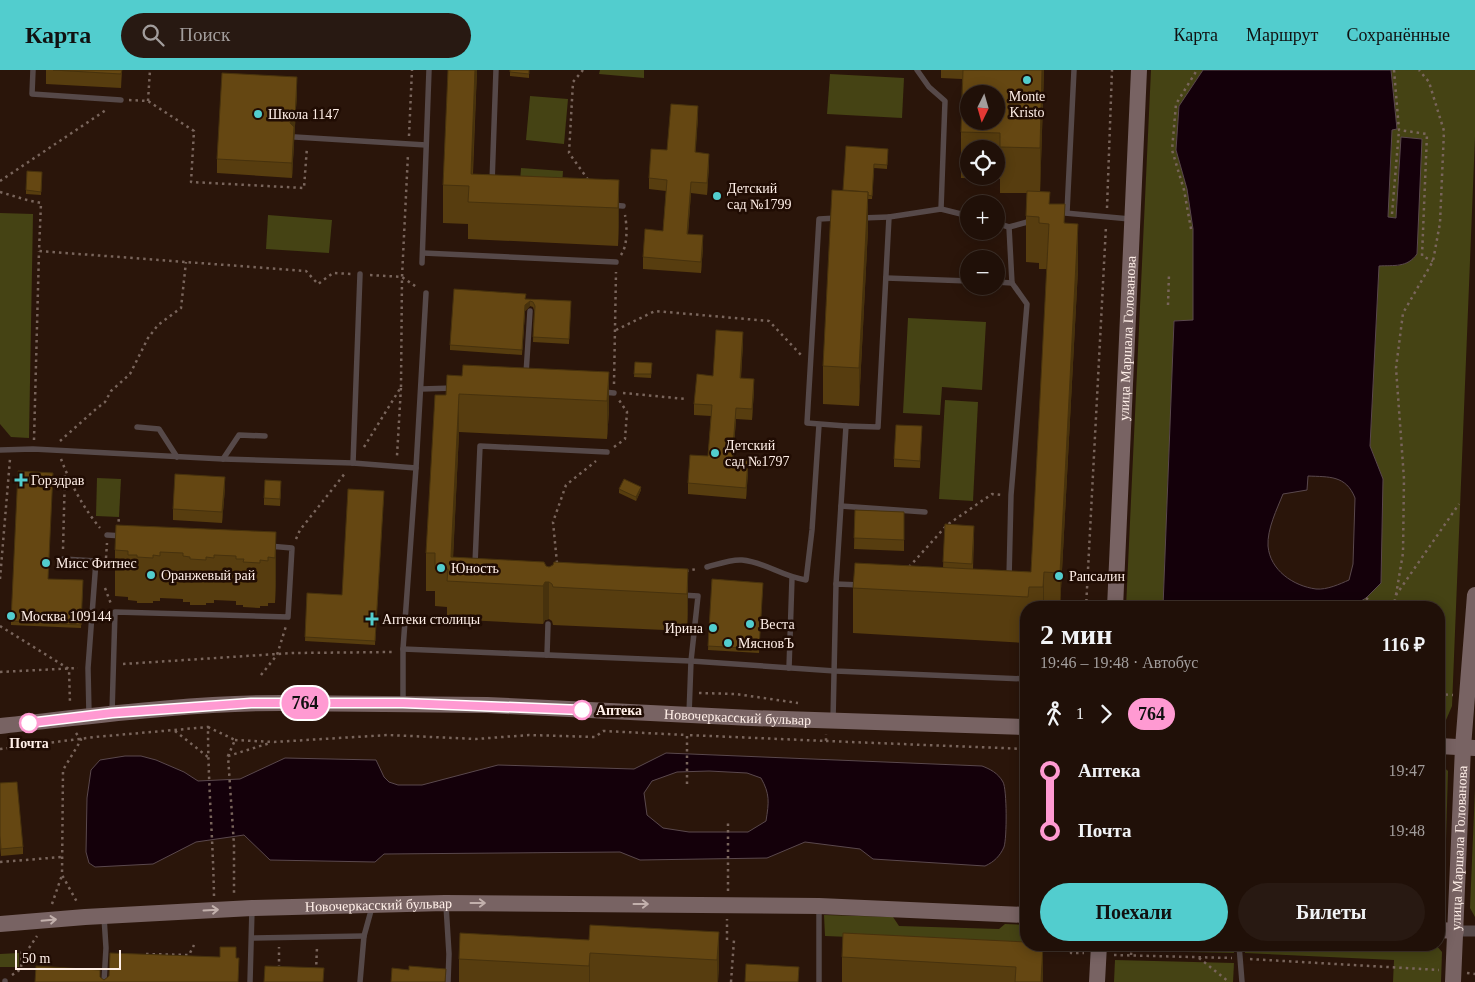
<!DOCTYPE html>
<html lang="ru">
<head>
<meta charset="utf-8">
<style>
	body { margin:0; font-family:"Times New Roman",serif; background:#281912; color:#f1f3f6; height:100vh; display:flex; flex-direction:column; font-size:19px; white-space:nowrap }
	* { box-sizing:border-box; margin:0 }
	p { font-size:16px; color:#a29d9c }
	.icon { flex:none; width:28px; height:28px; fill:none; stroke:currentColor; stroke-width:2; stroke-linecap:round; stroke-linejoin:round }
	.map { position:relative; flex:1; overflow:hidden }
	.drawer { position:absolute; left:1020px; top:531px; width:425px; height:350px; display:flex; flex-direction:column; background:#201008; border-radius:20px; box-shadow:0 2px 12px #0003,0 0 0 1px #3d3029 }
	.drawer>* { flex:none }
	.badge { padding:0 10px; border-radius:16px; font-size:18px; line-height:32px }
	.needle { width:32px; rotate:185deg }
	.tools { position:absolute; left:960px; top:15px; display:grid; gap:10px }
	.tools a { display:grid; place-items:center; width:45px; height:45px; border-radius:50%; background:#201008; box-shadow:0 2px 12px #0003,0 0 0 1px #3d3029; font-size:25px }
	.scale { position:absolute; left:15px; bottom:12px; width:106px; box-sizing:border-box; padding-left:5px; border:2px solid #ffefe8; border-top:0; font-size:14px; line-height:18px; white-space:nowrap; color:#ffefe8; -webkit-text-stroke:4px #200c03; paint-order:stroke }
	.map>.badge { position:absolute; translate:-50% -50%; box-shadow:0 0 0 2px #fff }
	.legs { display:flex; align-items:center; gap:8px; height:55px; padding:0 20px; font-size:16px }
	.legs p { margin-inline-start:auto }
	.overview { display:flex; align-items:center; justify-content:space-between; height:85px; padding:0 20px }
	h1 { font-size:28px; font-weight:600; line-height:38px }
	.primary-button { display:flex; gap:10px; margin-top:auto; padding:10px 20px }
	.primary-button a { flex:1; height:58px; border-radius:30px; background:#52cdce; color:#111; font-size:20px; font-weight:600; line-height:58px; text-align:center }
	.primary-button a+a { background:#281912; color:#f1f3f6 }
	ul { padding:0 20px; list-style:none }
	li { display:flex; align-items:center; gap:18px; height:60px; font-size:19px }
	li i { display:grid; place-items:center; width:8px; height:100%; margin:0 6px; background:currentColor }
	li i::after { content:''; width:12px; height:12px; margin:-6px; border:4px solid; border-radius:50%; background:#201008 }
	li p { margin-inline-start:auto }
	li:first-child i { background:linear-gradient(#0000 50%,currentColor 0) }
	li:last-child i { background:linear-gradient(currentColor 50%,#0000 0) }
	header { display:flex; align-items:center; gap:30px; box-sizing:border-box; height:70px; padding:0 25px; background:#52cdce; color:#111 }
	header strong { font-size:24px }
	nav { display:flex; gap:28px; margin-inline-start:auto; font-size:18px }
	.search { width:350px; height:45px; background:#281912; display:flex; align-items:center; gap:12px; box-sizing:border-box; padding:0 18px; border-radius:28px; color:#a29d9c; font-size:19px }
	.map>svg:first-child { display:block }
	.green { fill:#454314 }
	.water { fill:#14000a; stroke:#5a484d; fill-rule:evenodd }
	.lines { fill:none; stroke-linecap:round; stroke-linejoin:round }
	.path { stroke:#79655c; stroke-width:2.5; stroke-dasharray:2.5 4; stroke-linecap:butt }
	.lane { stroke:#564949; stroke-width:5.5 }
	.street { stroke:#564949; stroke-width:11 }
	.secondary { stroke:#786363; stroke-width:16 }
	.wall { fill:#573d0f; fill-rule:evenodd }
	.shaded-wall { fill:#47320d }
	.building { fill:#654712; stroke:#47320d; fill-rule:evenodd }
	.oneway { stroke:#c2b0ac }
	.line-1-casing { stroke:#fff; stroke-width:11 }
	.line-1 { stroke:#ff9ad2; stroke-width:8 }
	.poi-dot { fill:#52cdce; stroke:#200c03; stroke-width:2 }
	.stop-1-dot { fill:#fff; stroke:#ff9ad2; stroke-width:2.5 }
	.labels { text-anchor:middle; stroke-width:5; stroke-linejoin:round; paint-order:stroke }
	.poi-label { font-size:14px; fill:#ffefe8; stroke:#200c03; text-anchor:start }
	.street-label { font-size:14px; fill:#ffefe8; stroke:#200c03 }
	.stop-label { font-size:14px; font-weight:bold; fill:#ffefe8; stroke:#200c03; text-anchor:start }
</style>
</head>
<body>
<header>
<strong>Карта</strong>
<div class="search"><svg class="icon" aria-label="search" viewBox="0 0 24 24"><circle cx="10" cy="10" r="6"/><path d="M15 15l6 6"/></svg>Поиск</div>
<nav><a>Карта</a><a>Маршрут</a><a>Сохранённые</a></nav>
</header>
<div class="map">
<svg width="1475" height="912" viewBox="0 0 1475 912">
	<rect width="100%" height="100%" fill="#2a150a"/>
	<g class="green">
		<path d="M600 0H644V8L599 4Z"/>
		<path d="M1151 0H1203L1179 36 1176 80 1187 119 1193 159V250L1174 251 1163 537 1126 538Z"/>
		<path d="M1391 0H1475V67L1452 636 1446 650 1439 654V538H1351L1366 528 1383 409 1370 376 1379 195 1398 196 1417 184 1421 69 1401 68 1396 148 1388 147 1392 59H1397Z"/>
		<path d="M830 4 904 8 902 48 827 44Z"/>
		<path d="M530 26 568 29 564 74 526 70Z"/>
		<path d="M521 98 563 101 561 130 519 127Z"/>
		<path d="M0 143 33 144 29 368 11 367 0 354Z"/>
		<path d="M268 145 332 150 329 183 266 179Z"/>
		<path d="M908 248 986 252 982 320 942 317 940 345 903 343Z"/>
		<path d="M945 330 978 332 973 431 939 429Z"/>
		<path d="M97 408 121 409 119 447 96 446Z"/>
		<path d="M1439 693 1448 701 1444 838 1439 844Z"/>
		<path d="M1475 719V847L1470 838Z"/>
		<path d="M824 845 893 847 899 856 999 859 1005 854 1026 855V874L825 866Z"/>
		<path d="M1137 875H1234V883L1137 881Z"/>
		<path d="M1245 875H1436L1442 882 1441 912H1393L1394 890 1245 883Z"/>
		<path d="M19 883V897H0V900V884Z"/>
		<path d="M1115 890 1234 893 1233 912H1114Z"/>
	</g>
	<g class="water">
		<path d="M1203 0H1391L1397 59 1392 60 1388 147 1396 148 1401 67 1422 69 1417 184C1407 198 1394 195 1379 196L1370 376 1383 409 1381 513 1366 528 1351 537H1163L1174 251 1193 250V159L1187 119 1176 80 1179 36ZM1308 406C1329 407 1346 405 1355 428L1353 494 1349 510C1340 514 1327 520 1316 519 1293 516 1270 500 1268 476 1267 459 1277 439 1283 424L1307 420Z"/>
		<path d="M666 683 982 696C990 699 998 703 1003 712 1007 719 1007 768 1004 777 1000 786 994 792 985 796L873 789 860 779 805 772 767 788 640 790 620 782 384 784 375 792 270 790 244 765 196 772 153 794 95 797 89 793 86 782 87 728 91 700 100 690 125 686H141L156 690 184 702 198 711 240 709 285 688 376 690 384 707 389 712 398 715H422L498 695 634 699ZM709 701 747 703 761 708C770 724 769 732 766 751L748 762H689L663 758 647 745 644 723 652 711 677 702Z"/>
	</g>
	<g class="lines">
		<g class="path">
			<path d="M583 0 573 12 569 83 589 111"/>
			<path d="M1394 0 1399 60 1427 64 1422 186 1433 191"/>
			<path d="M129 30 148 31 194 61 191 112 304 118 307 77"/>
			<path d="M148 31 150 0"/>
			<path d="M409 66 412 0"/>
			<path d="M0 111 106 40"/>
			<path d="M0 122 27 130 41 133 39 181 306 201 318 214 333 203 352 204"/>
			<path d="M1107 138 1112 0"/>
			<path d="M1392 144 1399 60"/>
			<path d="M1191 159 1184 120 1172 80 1176 34 1197 0"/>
			<path d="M621 185C628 175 627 156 625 145"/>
			<path d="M370 205 402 207 418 218"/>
			<path d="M1168 235 1169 204"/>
			<path d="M616 260 655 241 769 251 802 286"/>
			<path d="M614 314 616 202"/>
			<path d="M401 317 402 207 408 84"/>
			<path d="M623 323 686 329"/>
			<path d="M34 370 39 181"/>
			<path d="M60 371 96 339 105 332 111 321 130 304 148 268 158 255 181 238 186 192"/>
			<path d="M364 377 401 317 397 386"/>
			<path d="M614 377 625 369 627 342 619 330"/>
			<path d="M61 389C70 413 84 439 100 458"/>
			<path d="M118 458 119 447"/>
			<path d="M296 469 300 460 346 402"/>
			<path d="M63 479 65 402"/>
			<path d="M106 488 107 473"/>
			<path d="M557 493 553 452 566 415 596 391"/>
			<path d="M909 497 947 455 992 424 1002 425"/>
			<path d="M686 501 697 499"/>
			<path d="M0 509 10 389"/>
			<path d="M105 518 111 534"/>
			<path d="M1396 525 1403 483 1404 409 1396 298 1403 243 1433 191 1440 153 1444 61 1429 12 1419 0"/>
			<path d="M1366 528 1380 538"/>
			<path d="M1086 538 1106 156"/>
			<path d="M1393 538 1396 525 1459 434"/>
			<path d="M0 556 69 599 70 633"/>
			<path d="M123 594 293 583 395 582"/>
			<path d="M0 602 78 598"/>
			<path d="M261 605 277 585 286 556"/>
			<path d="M699 623 736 624 798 633"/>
			<path d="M1439 624 1453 625"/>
			<path d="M175 661 208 687"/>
			<path d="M76 663 81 670 63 700 62 805 77 832"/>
			<path d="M235 670 274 672 388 665 476 669 529 665 595 667 603 661 687 665"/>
			<path d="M826 671 1026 679"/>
			<path d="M0 679 95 667 208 657"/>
			<path d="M228 686 270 673"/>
			<path d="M687 714V665L826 671V664"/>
			<path d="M0 792 62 787"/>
			<path d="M728 821V750"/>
			<path d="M214 826C213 769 208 714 208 657L235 670 228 686 234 775V825"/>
			<path d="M52 834 62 805"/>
			<path d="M727 870V849"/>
			<path d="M1071 875V883H1084"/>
			<path d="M29 878 37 866"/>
			<path d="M146 884 189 885 194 875"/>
			<path d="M1114 885 1232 888"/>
			<path d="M1131 885 1132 875"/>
			<path d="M1199 888 1229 912"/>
			<path d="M1250 889 1439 900"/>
			<path d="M279 898V877"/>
			<path d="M316 901 317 877"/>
			<path d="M1467 903 1475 904"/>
			<path d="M12 905 21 899 22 878"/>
			<path d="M731 912 734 870"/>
		</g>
		<g class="lane">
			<path d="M33 0 32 24 121 30"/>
			<path d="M917 0 929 17 945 31 941 139"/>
			<path d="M295 67 426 75"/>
			<path d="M492 113 496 0"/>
			<path d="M612 135 623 136"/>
			<path d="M1067 142 1074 0"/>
			<path d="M1065 143 1130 149"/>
			<path d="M837 148 819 149 807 353 846 356"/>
			<path d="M861 148 889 147"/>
			<path d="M996 153 1009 157 1031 151"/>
			<path d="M1009 157 1012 213 1027 234 1011 425 1009 509"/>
			<path d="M423 183 616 192"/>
			<path d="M422 193 429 0"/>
			<path d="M886 208 969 211"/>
			<path d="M996 212 1012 213"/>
			<path d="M526 304 530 241"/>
			<path d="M421 319 454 318"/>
			<path d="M603 322 614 323"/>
			<path d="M137 357 159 359 177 387"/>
			<path d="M0 380 33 379 223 389 353 393 416 398"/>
			<path d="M223 389 239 365 265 366"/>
			<path d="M353 393 360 204"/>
			<path d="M841 436 925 442"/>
			<path d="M107 465 123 466"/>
			<path d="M63 489 96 491 88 598 89 644"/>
			<path d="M475 494 480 376 607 382"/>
			<path d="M707 497C718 494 732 489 742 490 765 492 783 507 806 510L812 460 819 355"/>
			<path d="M836 514 846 356 878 357 889 147 941 139 969 146"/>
			<path d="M681 525 698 526 691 591 689 645"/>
			<path d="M403 579 691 591 835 601 1026 609"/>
			<path d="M547 585 548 554"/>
			<path d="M789 598 792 508"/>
			<path d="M403 633V579L416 398 426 223"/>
			<path d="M112 643 115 542 288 547 292 478 269 476"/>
			<path d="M833 650 836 514 861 515"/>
			<path d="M446 835 449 884 448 912"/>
			<path d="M252 868 364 866"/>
			<path d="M1239 875 1242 912"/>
			<path d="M5 912V911"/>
			<path d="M104 912 106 878 104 847"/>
			<path d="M250 912 252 839"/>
			<path d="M360 912 364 866 372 837"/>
			<path d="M819 912V837"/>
		</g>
		<path class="street" d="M1456 861H1475"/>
		<g class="secondary">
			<path id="s1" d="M1115 538 1139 0"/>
			<path id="s2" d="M0 656C93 646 187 633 281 633L487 635 752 648 1026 657"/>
			<path d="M1439 676 1475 678"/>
			<path id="s3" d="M0 854 85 847 252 838 445 833 819 836 1026 845"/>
			<path d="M1439 860 1456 861"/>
			<path d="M1097 912 1099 875"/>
			<path id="s4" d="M1453 912 1463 677 1475 525"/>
		</g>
	</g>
	<g class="wall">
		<path d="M46 0H122L121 18 46 14Z"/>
		<path d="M477 0 473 104 619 110V148L618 176 468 169V154L443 153V115Z"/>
		<path d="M510 0H529V8L510 6Z"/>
		<path d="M941 0H1044L1040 122 1065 153 1078 199 1060 538H1026V573L853 563V518L943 498 945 454 974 467 973 499 1031 502 1047 199H1039V193L1026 192V146L1027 123H1000V109L961 108V62L962 9 941 8ZM969 79H996V106H969Z"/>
		<path d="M297 21 292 108 217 103V89Z"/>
		<path d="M698 47 695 83 709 95 707 125 691 123 688 164 703 177 701 203 643 199V187L663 161 666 121 649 119V108Z"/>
		<path d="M888 79 887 99 874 98 872 129H868V159L859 336 823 334V296L843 120Z"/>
		<path d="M42 102 41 125 26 124V120Z"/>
		<path d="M526 229 571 231 569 274 533 272 534 240 533 237 530 236 525 241 522 285 450 280V275Z"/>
		<path d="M743 273 741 308 754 320 752 350 736 349 733 390 748 402 746 429 688 424V413L708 386 711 346 694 345V334L713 306Z"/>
		<path d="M635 292 652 293 651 308 634 307Z"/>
		<path d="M609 302V340L607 369 459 362 453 487 546 496 549 497 688 499V537L687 561 553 555 552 551 549 549 545 550 543 554 447 549V537L435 536V521H426V483L446 325 462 306Z"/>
		<path d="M922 356 920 398 894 397V389Z"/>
		<path d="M225 418 222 453 173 450V439Z"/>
		<path d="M281 418 280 436 264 435V428Z"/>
		<path d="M619 419 641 420 636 431 619 423Z"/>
		<path d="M384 421 375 575 305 571 307 523 342 525Z"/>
		<path d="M855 440 904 442V481L854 479Z"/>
		<path d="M276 462V508L275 533H268V536H260V538L243 537V535H236V531L214 530V533H206V535H190V532H183V529L160 528V531H153V533H137V531L128 530V527L115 526V480Z"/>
		<path d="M48 509 83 510 81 558 11 555V551Z"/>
		<path d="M712 509 763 513 759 583 708 580Z"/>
		<path d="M0 713 23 777V784L1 786 0 774Z"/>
		<path d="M719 862 718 912H459V889Z"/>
		<path d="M1026 872 1043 912H842V887Z"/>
	</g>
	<g class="shaded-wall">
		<path d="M475 0H477L471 132V104Z"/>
		<path d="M1042 0H1044L1040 124V78Z"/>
		<path d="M297 7V21L292 108 290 53Z"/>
		<path d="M698 36V47L695 94V82Z"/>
		<path d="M709 84V95L707 125V113Z"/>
		<path d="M619 110V148L618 176V138Z"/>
		<path d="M691 112V123L687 175V164Z"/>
		<path d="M868 122V159L859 336V298Z"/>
		<path d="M1078 154V199L1060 538V503Z"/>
		<path d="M703 165V177L701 203V192Z"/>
		<path d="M530 231V236L525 241 522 285 525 235Z"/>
		<path d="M743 262V273L740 319V308Z"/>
		<path d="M609 302V340L607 369V331Z"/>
		<path d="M754 309V320L752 350V339Z"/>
		<path d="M459 324V362L452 512 451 487Z"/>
		<path d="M736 338V349L732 401V390Z"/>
		<path d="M748 391V402L746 429V418Z"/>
		<path d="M225 407V418L222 453V442Z"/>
		<path d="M641 417V420L636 431V427Z"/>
		<path d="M276 462V508L275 533V488Z"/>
		<path d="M688 499V537L687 561V524Z"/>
		<path d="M1044 502V538H1043V517Z"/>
		<path d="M545 512H549V549L545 550 543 554V516Z"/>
		<path d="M719 862V900L718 912H717V890Z"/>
		<path d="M1043 875V912H1041Z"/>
		<path d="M590 883V912H589V896Z"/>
	</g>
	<g class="building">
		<path d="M53 0H122L121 4Z"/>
		<path d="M448 0H475L471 104 619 110 618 138 468 132 469 116 443 115Z"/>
		<path d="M510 0H529V4L510 2Z"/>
		<path d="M963 0H1042L1040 78 1000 77V63L961 62ZM969 24H996V51H969Z"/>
		<path d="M222 3 297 7 295 48 291 49 290 53 294 57 292 93 217 89Z"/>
		<path d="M671 34 698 36 695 82 709 84 707 113 691 112 687 164 703 165 701 192 643 187 645 159 663 161 667 110 649 108 651 79 667 80Z"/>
		<path d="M846 76 888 79 887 95 874 94 872 126 868 125V122L843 120Z"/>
		<path d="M27 101 42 102 41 122 26 120Z"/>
		<path d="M832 120 868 122 859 298 823 296Z"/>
		<path d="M1027 121 1050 122 1049 134H1065L1064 153 1078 154 1060 503 1044 502 1043 517H1029L1028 527 853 518 855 493 1031 502 1049 154 1039 153V147L1026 146Z"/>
		<path d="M454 219 526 224 525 229 571 231 569 269 533 267 535 236 533 232 530 231 525 235 522 280 450 275Z"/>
		<path d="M716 260 743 262 740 308 754 309 752 339 736 338 732 390 748 391 746 418 688 413 690 385 708 386 712 335 694 334 697 304 713 306Z"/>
		<path d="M635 292 652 293 651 304H634Z"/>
		<path d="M463 295 609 302 607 331 459 324 451 487 544 492 546 496 549 497 553 495 554 492 688 499 687 524 553 517 552 514 549 512H545L543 516 447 511 448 499H435V483H426L435 325H446L447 305 462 306Z"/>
		<path d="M896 355 922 356 920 391 894 389Z"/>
		<path d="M18 401 53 403 48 509 83 510 81 555 11 551Z"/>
		<path d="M175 404 225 407 222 442 173 439Z"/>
		<path d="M624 409 641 417 636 427 619 419Z"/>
		<path d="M265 410 281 411 280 429 264 428Z"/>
		<path d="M348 419 384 421 375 571 305 567 307 523 342 525Z"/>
		<path d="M855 440 904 442V470L854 468Z"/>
		<path d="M945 454 974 456 972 494 943 492Z"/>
		<path d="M116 455 276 462 275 488 268 487V491L260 490V493L243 492 244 489H236V486L214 485V488L206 487V490L190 489V487L183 486V483L160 482V486L153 485V488L137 487V485H128V481L115 480Z"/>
		<path d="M712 509 763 513 759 579 708 576Z"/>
		<path d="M17 712 23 777 1 779 0 766V713Z"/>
		<path d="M590 855 719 862 717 890 590 883 589 896 459 889 460 863 589 870Z"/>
		<path d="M843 863 1026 872V875H1043L1041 912H1015L1016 897 842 887Z"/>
		<path d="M220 877H236V888H239L238 912H35L36 896 100 900V907L104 910 109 906 110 883 220 887Z"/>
		<path d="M746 894 799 897 798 912H745Z"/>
		<path d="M265 896 324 898 323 912H264Z"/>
		<path d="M409 896 446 899 445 912H391L392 898 409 900Z"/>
	</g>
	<defs><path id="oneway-shaft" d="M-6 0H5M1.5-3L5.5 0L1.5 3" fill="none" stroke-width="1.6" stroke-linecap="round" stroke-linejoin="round" transform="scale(1.25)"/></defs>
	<g class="oneway">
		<use href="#oneway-shaft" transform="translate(478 833)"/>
		<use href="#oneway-shaft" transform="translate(641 834)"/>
		<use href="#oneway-shaft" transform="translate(211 840) rotate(-3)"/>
		<use href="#oneway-shaft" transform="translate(49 850) rotate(-5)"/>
	</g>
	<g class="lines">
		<defs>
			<path id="line-1" d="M29 653 112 643 251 633H403L582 640"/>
		</defs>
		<use href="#line-1" class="line-1-casing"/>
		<use href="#line-1" class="line-1"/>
	</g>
	<g class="poi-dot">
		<circle cx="1027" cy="10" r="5"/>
		<circle cx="258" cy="44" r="5"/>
		<circle cx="717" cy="126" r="5"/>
		<circle cx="715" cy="383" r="5"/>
		<path d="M18.5 402.5h5v5h5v5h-5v5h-5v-5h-5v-5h5z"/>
		<circle cx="46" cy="493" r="5"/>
		<circle cx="441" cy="498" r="5"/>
		<circle cx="151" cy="505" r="5"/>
		<circle cx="1059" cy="506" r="5"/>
		<circle cx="11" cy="546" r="5"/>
		<path d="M369.5 541.5h5v5h5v5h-5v5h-5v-5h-5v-5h5z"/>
		<circle cx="750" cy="554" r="5"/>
		<circle cx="713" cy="558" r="5"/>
		<circle cx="728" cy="573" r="5"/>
	</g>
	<g class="stop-1-dot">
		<circle cx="582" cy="640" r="9"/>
		<circle cx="29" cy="653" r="9"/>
	</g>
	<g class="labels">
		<g class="poi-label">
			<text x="1027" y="31" text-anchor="middle">Monte<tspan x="1027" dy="16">Kristo</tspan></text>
			<text x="268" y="49">Школа 1147</text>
			<text x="727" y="123">Детский<tspan x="727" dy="16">сад №1799</tspan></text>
			<text x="725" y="380">Детский<tspan x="725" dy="16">сад №1797</tspan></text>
			<text x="31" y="415">Горздрав</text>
			<text x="56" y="498">Мисс Фитнес</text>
			<text x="451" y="503">Юность</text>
			<text x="161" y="510">Оранжевый рай</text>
			<text x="1069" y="511">Рапсалин</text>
			<text x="21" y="551">Москва 109144</text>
			<text x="382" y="554">Аптеки столицы</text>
			<text x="760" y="559">Веста</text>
			<text x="703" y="563" text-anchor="end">Ирина</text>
			<text x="738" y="578">МясновЪ</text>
		</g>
		<g class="street-label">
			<text dy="5" stroke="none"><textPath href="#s1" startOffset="270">улица Маршала Голованова</textPath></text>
			<text dy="5" stroke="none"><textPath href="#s2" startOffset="739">Новочеркасский бульвар</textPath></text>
			<text dy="5" stroke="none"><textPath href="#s4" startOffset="134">улица Маршала Голованова</textPath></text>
			<text dy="5" stroke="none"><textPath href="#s3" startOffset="379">Новочеркасский бульвар</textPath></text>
		</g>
		<g class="stop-label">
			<text x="596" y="645">Аптека</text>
			<text x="29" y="678" text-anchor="middle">Почта</text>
		</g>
	</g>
</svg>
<div class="tools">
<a><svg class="needle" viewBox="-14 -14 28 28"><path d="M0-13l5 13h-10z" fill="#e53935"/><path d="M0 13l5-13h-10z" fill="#a29d9c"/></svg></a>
<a><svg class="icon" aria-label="locate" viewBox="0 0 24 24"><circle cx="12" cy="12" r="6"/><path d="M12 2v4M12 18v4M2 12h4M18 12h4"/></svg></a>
<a>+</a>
<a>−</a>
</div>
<div class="scale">50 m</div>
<b class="badge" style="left:305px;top:633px;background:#ff9ad2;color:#111">764</b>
<section class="drawer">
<div class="overview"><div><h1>2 мин</h1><p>19:46 – 19:48 · Автобус</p></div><b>116 ₽</b></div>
<div class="legs"><svg class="icon" aria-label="walk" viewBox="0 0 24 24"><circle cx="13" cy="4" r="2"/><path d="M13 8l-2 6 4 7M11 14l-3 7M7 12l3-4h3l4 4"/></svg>1<svg class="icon" aria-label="forward" viewBox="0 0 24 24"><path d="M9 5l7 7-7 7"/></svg><b class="badge" style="background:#ff9ad2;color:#111">764</b></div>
<ul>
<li><i style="color:#ff9ad2"></i><b>Аптека</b><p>19:47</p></li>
<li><i style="color:#ff9ad2"></i><b>Почта</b><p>19:48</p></li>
</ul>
<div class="primary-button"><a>Поехали</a><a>Билеты</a></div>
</section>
</div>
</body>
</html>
